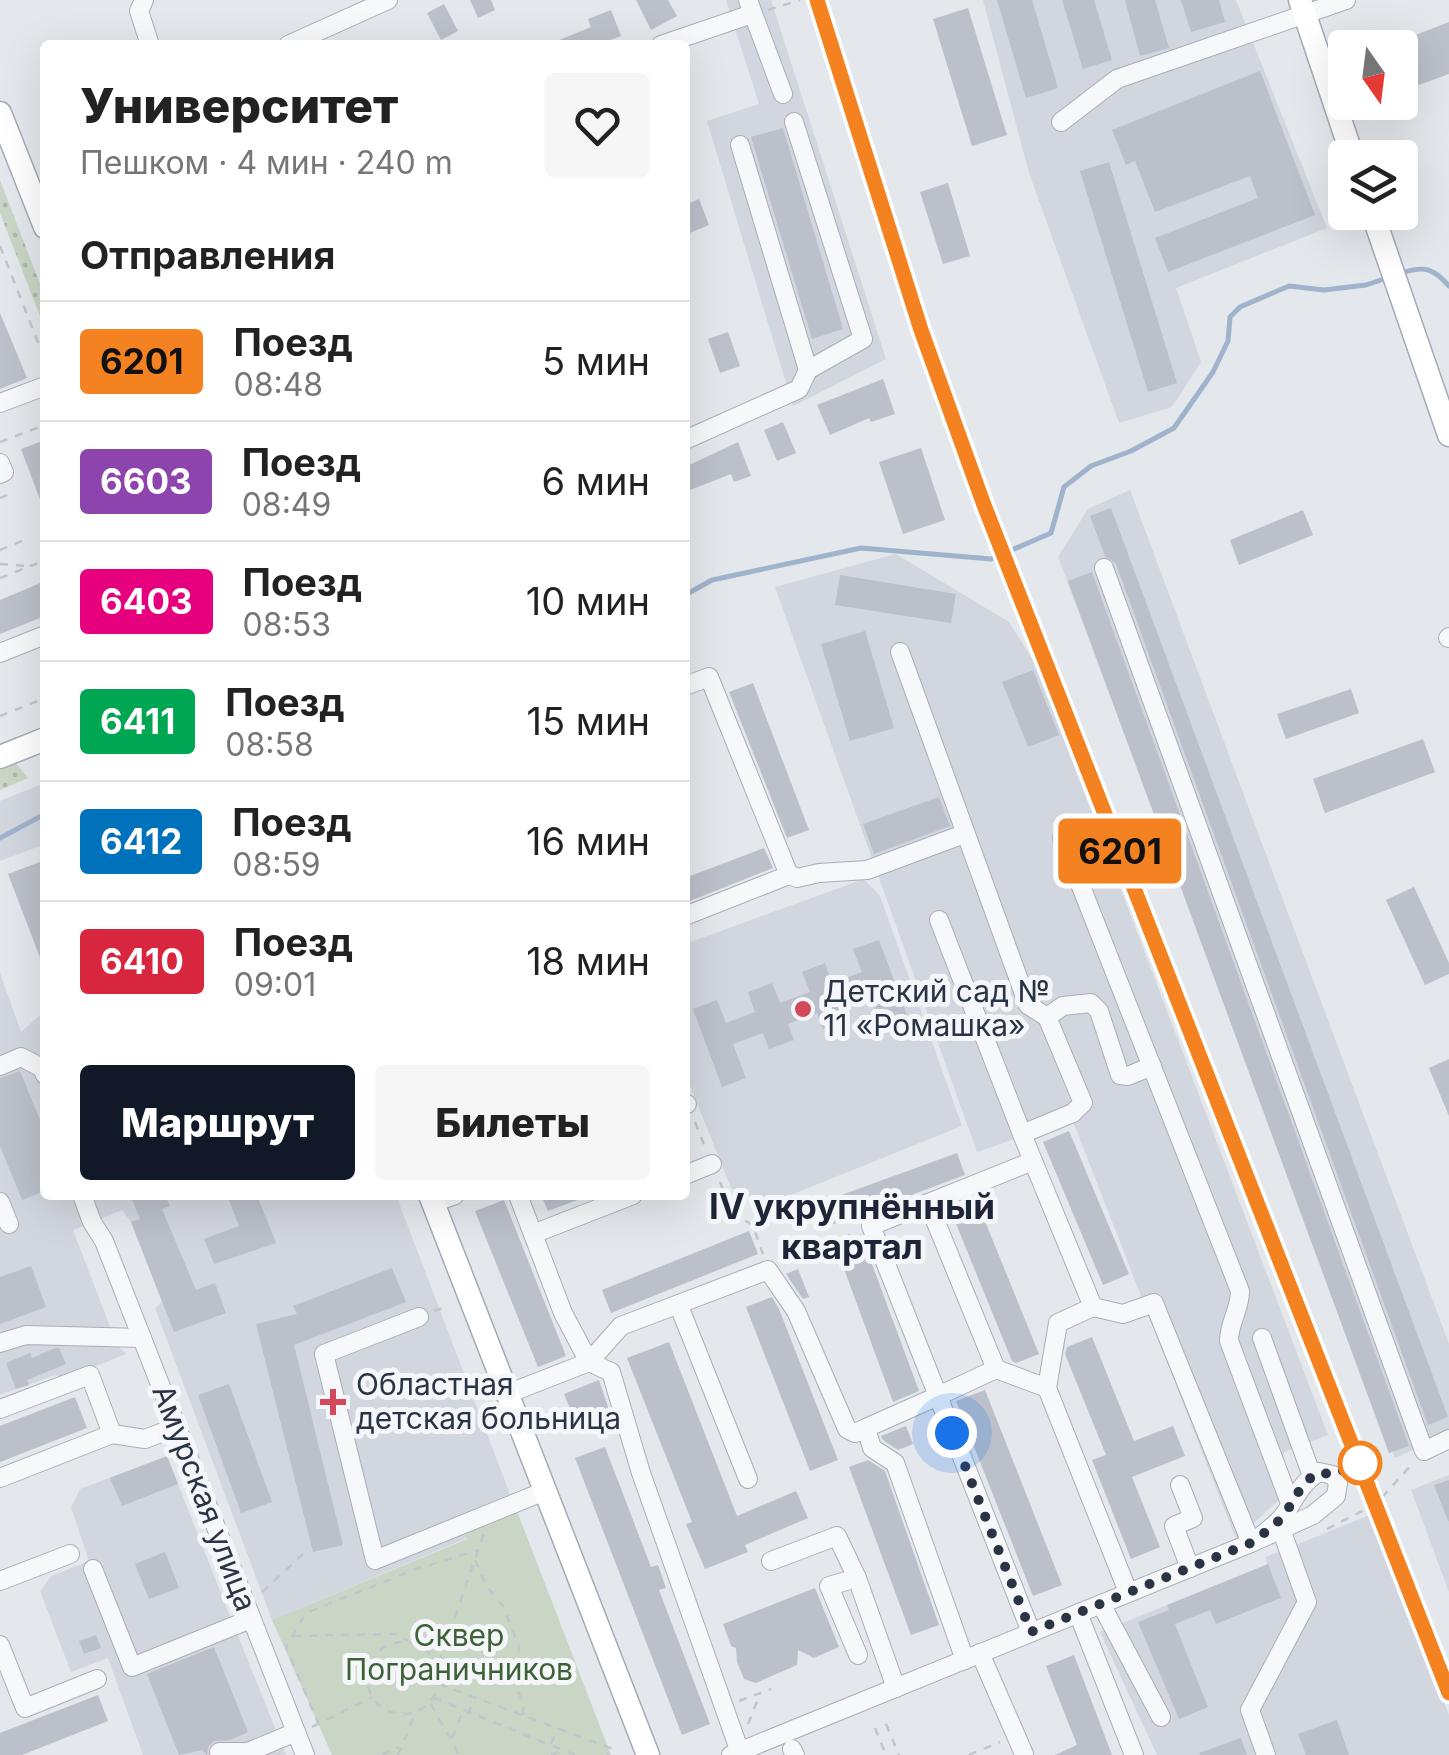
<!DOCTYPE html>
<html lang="ru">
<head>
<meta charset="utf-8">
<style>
	body { margin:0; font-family:Inter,sans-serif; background:#f6f6f6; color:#222; height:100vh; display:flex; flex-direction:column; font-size:38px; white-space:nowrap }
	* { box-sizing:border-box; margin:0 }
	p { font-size:32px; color:#767676 }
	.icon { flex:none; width:55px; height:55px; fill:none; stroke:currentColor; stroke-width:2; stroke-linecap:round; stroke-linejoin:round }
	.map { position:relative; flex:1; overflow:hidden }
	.side { position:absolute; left:40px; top:40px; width:650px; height:1160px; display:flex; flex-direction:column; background:#fff; border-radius:10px; box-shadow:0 10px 40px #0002 }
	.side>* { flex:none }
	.badge { padding:0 20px; border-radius:8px; font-size:35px; line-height:65px }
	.needle { width:65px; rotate:166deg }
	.controls { position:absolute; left:1328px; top:30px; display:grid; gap:20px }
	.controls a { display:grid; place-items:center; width:90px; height:90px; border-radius:10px; background:#fff; box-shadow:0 10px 40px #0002; font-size:50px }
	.you { position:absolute; width:50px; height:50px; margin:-25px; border:8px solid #fff; border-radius:50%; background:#1a73e8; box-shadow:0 0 0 15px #1a73e833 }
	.map>.badge { position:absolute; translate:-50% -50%; box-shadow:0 0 0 5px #fff }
	h2 { padding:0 40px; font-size:38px; line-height:90px }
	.round { display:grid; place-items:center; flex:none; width:105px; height:105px; border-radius:10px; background:#f6f6f6 }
	.head { display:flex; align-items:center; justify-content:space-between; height:170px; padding:0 40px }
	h1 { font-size:48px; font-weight:800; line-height:75px }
	.button { display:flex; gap:20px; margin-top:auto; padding:20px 40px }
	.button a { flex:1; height:115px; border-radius:10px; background:#111827; color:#fff; font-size:40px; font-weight:800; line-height:115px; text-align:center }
	.button a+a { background:#f6f6f6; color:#222 }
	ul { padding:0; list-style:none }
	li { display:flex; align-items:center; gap:30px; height:120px; padding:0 40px; border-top:2px solid #e0e0e0 }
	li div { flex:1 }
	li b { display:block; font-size:38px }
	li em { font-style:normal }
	li .badge { min-width:110px; font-weight:700; text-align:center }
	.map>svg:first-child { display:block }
	.built { fill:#d2d6de }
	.grass { fill:url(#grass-dots) }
	.green { fill:#c9d6c5 }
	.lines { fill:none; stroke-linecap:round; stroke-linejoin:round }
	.stream { stroke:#9fb4cc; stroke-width:5 }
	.building { fill:#bbc0ca }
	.minor-casing { stroke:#a9aeb7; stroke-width:20 }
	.major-casing { stroke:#a3abb8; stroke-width:25 }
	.path { stroke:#c2c5cb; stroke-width:2.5; stroke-dasharray:8 8; stroke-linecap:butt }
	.minor { stroke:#f7f8fa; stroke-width:18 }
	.major { stroke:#fff; stroke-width:22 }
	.rail { stroke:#7d8696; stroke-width:5; stroke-dasharray:5 10; stroke-linecap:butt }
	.line-casing { stroke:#fff; stroke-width:22 }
	.line { stroke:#f58220; stroke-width:15 }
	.walk { stroke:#2b3445; stroke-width:10; stroke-dasharray:0 18 }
	.poi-dot { fill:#d1495b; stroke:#f4f6f9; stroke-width:4 }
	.stop-dot { fill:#fff; stroke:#f58220; stroke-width:5 }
	.labels { text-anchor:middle; stroke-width:10; stroke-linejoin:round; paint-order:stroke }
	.poi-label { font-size:30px; fill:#2b3445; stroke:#f4f6f9; text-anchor:start }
	.street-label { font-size:30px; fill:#2b3445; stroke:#f4f6f9 }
	.park-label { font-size:30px; fill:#3f6138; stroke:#f4f6f9 }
	.quarter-label { font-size:35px; font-weight:bold; fill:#1d2536; stroke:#f4f6f9 }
</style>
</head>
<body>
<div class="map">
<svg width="1449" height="1755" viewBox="0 0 1449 1755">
	<defs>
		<pattern id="grass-dots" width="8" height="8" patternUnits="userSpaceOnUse" patternTransform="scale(2.5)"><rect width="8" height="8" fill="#c9d6c5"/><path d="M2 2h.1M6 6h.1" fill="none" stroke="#adb8ab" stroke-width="1.8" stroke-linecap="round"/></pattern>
	</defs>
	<rect width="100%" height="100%" fill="#e4e7ec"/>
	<g class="built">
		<path d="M726 0H771L886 359 793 406 707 121 759 104Z"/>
		<path d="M983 0H1236L1327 228 1176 288 1201 362 1172 407 1119 423 1029 173Z"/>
		<path d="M1130 490 1449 1344V1433L1395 1458 1058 557 1088 509Z"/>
		<path d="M896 554 1009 622 1035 663 1328 1435 1284 1452 1280 1499 1236 1539 1072 1119 977 1152 775 587Z"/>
		<path d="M45 783V844L0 861V801Z"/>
		<path d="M864 879 880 896 962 1126 768 1204 731 1188 685 1073V944Z"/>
		<path d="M0 973 21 1032 45 1011V1195H396L510 1494 459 1516 467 1538 272 1620 155 1308 162 1302 131 1222 122 1210 73 1230 117 1345 126 1354 66 1378 55 1375 0 1395Z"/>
		<path d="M167 1456 228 1611 286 1755H143L108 1658 71 1672 40 1591 51 1576 89 1561 71 1507 80 1489Z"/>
		<path d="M1449 1475V1592L1411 1490Z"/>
		<path d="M1372 1514 1449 1715V1755H1157L1100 1632 1267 1565 1266 1557Z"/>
	</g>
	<g class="grass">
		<path d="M0 180 45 297V329L0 213Z"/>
		<path d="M16 763 28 778 0 790V770Z"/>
	</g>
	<path class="green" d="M517 1511 611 1755H332L272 1620 467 1539 465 1532Z"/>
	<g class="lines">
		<g class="stream">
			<path d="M1402 273C1425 265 1434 269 1449 286"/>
			<path d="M685 595 712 580 861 548 991 559 1051 533 1064 487 1091 466 1131 451 1174 428 1213 372 1228 341 1230 317 1240 307 1289 286 1324 290 1366 285 1387 278"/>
			<path d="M0 838 45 814"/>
		</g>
	</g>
	<g class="building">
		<path d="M470 0H491L495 10 478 18Z"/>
		<path d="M636 0H668L677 16 651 30Z"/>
		<path d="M997 0H1032L1058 88 1026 98Z"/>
		<path d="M1062 0H1094L1112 60 1083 69Z"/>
		<path d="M1125 0H1155L1169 48 1140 56Z"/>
		<path d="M1181 0H1219L1225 22 1191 32Z"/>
		<path d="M444 4 458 31 441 40 427 13Z"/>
		<path d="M968 8 1007 135 972 146 933 19Z"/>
		<path d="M611 10 621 36 597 45H547L591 27 588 19Z"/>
		<path d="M1449 22V74L1408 89 1400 67V41Z"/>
		<path d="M1260 71 1315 215 1168 272 1155 238 1258 198 1250 176 1155 212 1135 161 1126 165 1112 130Z"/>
		<path d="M783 128 843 329 812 339 751 137Z"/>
		<path d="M1109 162 1177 383 1148 392 1080 171Z"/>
		<path d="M948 183 970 256 943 264 920 192Z"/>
		<path d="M699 199 709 225 685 235V205Z"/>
		<path d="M0 313 27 378 0 389Z"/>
		<path d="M728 332 740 366 720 373 708 339Z"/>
		<path d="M883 379 895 414 871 422 869 418 830 435 817 405Z"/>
		<path d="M783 422 796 453 777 461 764 430Z"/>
		<path d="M45 440V510H44L21 449Z"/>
		<path d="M738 442 751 476 734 482 731 474 690 490 685 467Z"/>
		<path d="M921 448 945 520 903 534 879 462Z"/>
		<path d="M1111 508 1448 1417 1428 1425 1116 564 1105 556 1090 516Z"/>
		<path d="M1303 510 1313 535 1239 565 1230 540Z"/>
		<path d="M1092 572 1409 1446 1389 1453 1068 581Z"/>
		<path d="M840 575 956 594 951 623 835 605Z"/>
		<path d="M45 581V616L0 634V600Z"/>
		<path d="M865 631 894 728 850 741 821 644Z"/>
		<path d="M1033 670 1059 735 1028 747 1002 682Z"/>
		<path d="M753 683 809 830 787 838 729 692Z"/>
		<path d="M1351 689 1359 713 1286 739 1277 714Z"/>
		<path d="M1423 739 1435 772 1325 813 1313 779Z"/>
		<path d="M939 797 950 826 874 854 863 824Z"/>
		<path d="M764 848 773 868 685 903V878Z"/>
		<path d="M45 860V968H44L8 874Z"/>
		<path d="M1414 887 1449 963V974L1425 985 1386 900Z"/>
		<path d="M879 940 908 1018 882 1027 869 994 840 1004 846 1020 823 1029 817 1013 788 1024 794 1040 769 1049 763 1033 733 1044 746 1078 722 1087 693 1009 717 1000 726 1023 755 1012 748 992 772 983 780 1003 810 992 802 972 825 963 832 983 862 972 853 949Z"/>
		<path d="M1449 1059V1116L1429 1068Z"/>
		<path d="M20 1071 45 1132V1191L22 1200 0 1146V1078Z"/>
		<path d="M1069 1131 1129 1274 1103 1285 1043 1142Z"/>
		<path d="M957 1153 965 1175 823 1228 814 1205Z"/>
		<path d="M130 1195H165L170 1206 162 1209 196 1290 215 1283 226 1313 174 1332 131 1222 140 1219Z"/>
		<path d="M227 1195H257L276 1243 214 1264 204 1239 239 1226Z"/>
		<path d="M541 1195H587L588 1196 548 1211Z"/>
		<path d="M504 1200 566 1356 538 1367 475 1211Z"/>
		<path d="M978 1204 1039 1354 1016 1363 1012 1361 952 1214Z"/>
		<path d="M749 1231 758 1254 611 1313 602 1290Z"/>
		<path d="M866 1248 919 1391 893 1402 840 1258Z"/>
		<path d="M31 1266 46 1307 0 1324V1277Z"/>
		<path d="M392 1268 406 1302 294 1345 343 1545 313 1552 256 1324 297 1314 293 1306Z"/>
		<path d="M798 1269 809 1297 803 1299 786 1274Z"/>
		<path d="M772 1297 779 1309 838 1460 810 1471 746 1307Z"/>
		<path d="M1092 1337 1134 1441 1173 1426 1185 1456 1132 1477 1160 1547 1131 1559 1092 1460 1106 1455 1065 1354 1067 1347Z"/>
		<path d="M669 1342 737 1516 796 1491 808 1518 745 1545 748 1552 705 1569 686 1524 692 1522 627 1358Z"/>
		<path d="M55 1348H59L66 1364 27 1380 29 1385 16 1389 6 1363 30 1353 32 1358Z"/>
		<path d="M599 1380 609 1410 576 1423 564 1394Z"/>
		<path d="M229 1384 272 1502 241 1513 198 1395Z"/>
		<path d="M985 1390 1062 1585 1033 1596 956 1401Z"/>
		<path d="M75 1397 87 1428 0 1462V1426Z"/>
		<path d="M906 1426 913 1444 898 1450 883 1440 881 1436Z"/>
		<path d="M605 1447 651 1567 658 1565 666 1588 659 1590 710 1724 682 1735 575 1458Z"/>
		<path d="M167 1456 178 1484 122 1506 110 1478Z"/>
		<path d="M868 1460 885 1471 939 1625 911 1635 849 1467Z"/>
		<path d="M1449 1480V1521H1448L1434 1485Z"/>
		<path d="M165 1552 179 1588 149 1599 135 1564Z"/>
		<path d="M1268 1564 1281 1598 1216 1624 1210 1610 1175 1624 1208 1707 1179 1719 1138 1622 1169 1610 1167 1605Z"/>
		<path d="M815 1588 839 1647 814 1658 798 1650 797 1665 756 1683 744 1679 737 1662 736 1648 731 1646 723 1624Z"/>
		<path d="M96 1635 101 1648 84 1654 79 1641Z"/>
		<path d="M214 1647 248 1732 230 1740 214 1741 208 1747 207 1755 202 1750 179 1755 147 1674Z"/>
		<path d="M1074 1655 1112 1755H1055L1077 1745 1046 1666Z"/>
		<path d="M98 1695 108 1721 22 1755H0V1733Z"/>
		<path d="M1337 1720 1349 1755H1306L1298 1734Z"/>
		<path d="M1241 1738 1247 1755H1200L1199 1753Z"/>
	</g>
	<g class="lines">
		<defs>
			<g id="minor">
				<path d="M144 0 139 11 150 45"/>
				<path d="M748 0 783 94"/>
				<path d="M288 45 388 0"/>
				<path d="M661 45 752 14"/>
				<path d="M794 122 863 339 808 370"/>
				<path d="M1061 122 1117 79 1346 0"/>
				<path d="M740 145 808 370"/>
				<path d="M0 403 45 386"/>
				<path d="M685 440 799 389 808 370"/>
				<path d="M0 463 4 472 0 474"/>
				<path d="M1104 568 1424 1451 1449 1439"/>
				<path d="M1448 638 1449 637"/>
				<path d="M900 652 1028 1005 1047 1017 1083 1103 1073 1113 1022 1134 1033 1161"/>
				<path d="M0 653 45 635"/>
				<path d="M685 686 709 677 789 875 685 916"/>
				<path d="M1062 838 1240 1291C1240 1310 1229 1322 1229 1341L1290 1503"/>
				<path d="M789 875 797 878 819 873 867 870 964 834"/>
				<path d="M939 920 1022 1134"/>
				<path d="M1047 1017 1063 1006 1091 1003 1099 1011 1120 1075 1128 1076 1152 1066"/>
				<path d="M0 1066 21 1057 42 1068 45 1075"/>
				<path d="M685 1105 687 1104"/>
				<path d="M685 1175 712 1164"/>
				<path d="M82 1195 92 1222 104 1241 305 1755"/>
				<path d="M518 1195 563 1313 589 1362 611 1372 641 1473 741 1755"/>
				<path d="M0 1202 9 1224"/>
				<path d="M433 1203 455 1195"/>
				<path d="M928 1203 996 1369"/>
				<path d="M533 1234 633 1195"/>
				<path d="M679 1306 748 1479"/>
				<path d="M1093 1307 1123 1314 1154 1303 1251 1543"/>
				<path d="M419 1317 324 1354 375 1560 545 1491"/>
				<path d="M1262 1338 1312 1476"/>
				<path d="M0 1343 26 1335 142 1338"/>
				<path d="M507 1394 589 1362 621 1326 768 1270 796 1311 847 1429 855 1433 866 1428 872 1448 895 1463 965 1660"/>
				<path d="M0 1409 90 1375 112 1434 0 1478"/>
				<path d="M866 1428 938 1396 871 1226 1033 1161 1093 1307 1058 1323 1047 1388 1128 1592"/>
				<path d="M112 1434 145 1439 176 1427"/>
				<path d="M1180 1485 1193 1518 1174 1526 1190 1568"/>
				<path d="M771 1561 837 1536 857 1578 896 1688"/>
				<path d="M93 1569 132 1667 251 1619"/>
				<path d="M857 1578 829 1586 858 1655"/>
				<path d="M0 1581 70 1554"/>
				<path d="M1101 1604 1161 1717"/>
				<path d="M1078 1613 1134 1755"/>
				<path d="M1031 1632 938 1396 996 1369 1047 1388"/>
				<path d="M0 1645 25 1708 97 1679"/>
				<path d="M980 1653 1024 1754"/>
				<path d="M792 1749 795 1755"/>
				<path d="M219 1752H248"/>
				<path d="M249 1755 248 1752 296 1732"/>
				<path d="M731 1755 1251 1543 1313 1515 1336 1496 1338 1483 1333 1475 1319 1472C1299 1484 1296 1499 1283 1516 1274 1527 1262 1535 1251 1543"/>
				<path d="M1266 1755 1250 1710 1307 1602 1281 1529"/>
			</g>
			<g id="major">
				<path d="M1300 0 1353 158"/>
				<path d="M0 113 45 227"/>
				<path d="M1372 212 1449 435"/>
				<path d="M0 757 45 739"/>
				<path d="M430 1195 648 1755"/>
			</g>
		</defs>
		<use href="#minor" class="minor-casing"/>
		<use href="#major" class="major-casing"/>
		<g class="path">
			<path d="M768 10 800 0"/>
			<path d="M0 246 45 360"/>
			<path d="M0 442 45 425"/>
			<path d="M0 498 12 493"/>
			<path d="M0 550 29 538"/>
			<path d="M0 564 28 566"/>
			<path d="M0 578 38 563"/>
			<path d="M0 716 45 698"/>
			<path d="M695 1122 705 1147"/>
			<path d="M720 1182 731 1210 753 1226 763 1254"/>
			<path d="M784 1263 855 1233"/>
			<path d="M434 1311 443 1308"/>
			<path d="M1327 1529 1376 1504 1412 1464"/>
			<path d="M475 1560 487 1587 503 1606 519 1646 515 1684 523 1703V1715"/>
			<path d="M262 1592 303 1554"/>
			<path d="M293 1636 395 1634 408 1641"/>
			<circle cx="403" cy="1678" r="36"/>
			<path d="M439 1663 484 1533"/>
			<path d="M439 1684 613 1749 607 1755"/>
			<path d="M434 1698 575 1755"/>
			<path d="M739 1701 771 1689"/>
			<path d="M431 1704 459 1755"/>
			<path d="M468 1714 474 1698"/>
			<path d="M748 1724 760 1694"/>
			<path d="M886 1724 899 1755"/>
			<path d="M319 1725 286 1647 306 1613 416 1569 479 1550"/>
			<path d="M312 1727 372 1697"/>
			<path d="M875 1728 886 1755"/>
			<path d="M452 1738 462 1713"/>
			<path d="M551 1744 558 1728"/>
			<path d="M382 1755 399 1747"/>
			<path d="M398 1755 415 1714"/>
			<path d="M551 1755 561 1751"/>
			<path d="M969 1755 1000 1742"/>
		</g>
		<use href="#minor" class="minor"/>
		<use href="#major" class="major"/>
		<path class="rail" d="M817 0 921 330 985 505 1449 1693"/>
	</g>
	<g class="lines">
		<defs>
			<path id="line" d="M817 0 921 330 984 505 1449 1693"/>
		</defs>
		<use href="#line" class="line-casing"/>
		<use href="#line" class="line"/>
		<path class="walk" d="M952 1433 1031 1632 1251 1543C1262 1534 1274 1527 1283 1516 1296 1499 1299 1484 1319 1472L1333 1475 1360 1463"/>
	</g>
	<g class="poi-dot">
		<circle cx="803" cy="1009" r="10"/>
		<path d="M328 1387h10v10h10v10h-10v10h-10v-10h-10v-10h10z"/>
	</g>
	<circle class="stop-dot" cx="1360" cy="1463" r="20"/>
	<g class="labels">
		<g class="poi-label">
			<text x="823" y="1002">Детский сад №<tspan x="823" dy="34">11 «Ромашка»</tspan></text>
			<text x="356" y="1395">Областная<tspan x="356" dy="34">детская больница</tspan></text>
		</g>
		<g class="street-label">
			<text transform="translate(204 1498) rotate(69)" y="10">Амурская улица</text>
		</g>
		<g class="park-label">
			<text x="459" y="1646">Сквер<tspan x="459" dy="34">Пограничников</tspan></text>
		</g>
		<g class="quarter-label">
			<text x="852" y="1219">IV укрупнённый<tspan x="852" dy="40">квартал</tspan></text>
		</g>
	</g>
</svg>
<div class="controls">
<a><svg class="needle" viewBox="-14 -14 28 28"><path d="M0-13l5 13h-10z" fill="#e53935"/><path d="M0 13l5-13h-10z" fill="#767676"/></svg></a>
<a><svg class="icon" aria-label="layers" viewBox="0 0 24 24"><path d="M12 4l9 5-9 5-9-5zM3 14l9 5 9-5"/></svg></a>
</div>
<div class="you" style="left:952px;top:1433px"></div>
<b class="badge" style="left:1120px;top:851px;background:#f58220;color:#111">6201</b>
<section class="side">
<div class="head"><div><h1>Университет</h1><p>Пешком · 4 мин · 240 m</p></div><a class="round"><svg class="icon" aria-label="heart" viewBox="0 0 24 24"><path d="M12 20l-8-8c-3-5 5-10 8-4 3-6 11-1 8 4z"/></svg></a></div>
<h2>Отправления</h2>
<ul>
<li><span class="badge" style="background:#f58220;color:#111">6201</span><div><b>Поезд</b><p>08:48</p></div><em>5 мин</em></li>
<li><span class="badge" style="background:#8e44ad;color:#fff">6603</span><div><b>Поезд</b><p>08:49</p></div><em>6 мин</em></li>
<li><span class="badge" style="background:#e6007e;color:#fff">6403</span><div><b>Поезд</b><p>08:53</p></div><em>10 мин</em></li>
<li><span class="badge" style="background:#00a651;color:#fff">6411</span><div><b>Поезд</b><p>08:58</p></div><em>15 мин</em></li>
<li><span class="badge" style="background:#0072bc;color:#fff">6412</span><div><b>Поезд</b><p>08:59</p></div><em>16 мин</em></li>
<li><span class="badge" style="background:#d7263d;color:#fff">6410</span><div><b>Поезд</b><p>09:01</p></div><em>18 мин</em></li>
</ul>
<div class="button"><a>Маршрут</a><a>Билеты</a></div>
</section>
</div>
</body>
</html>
